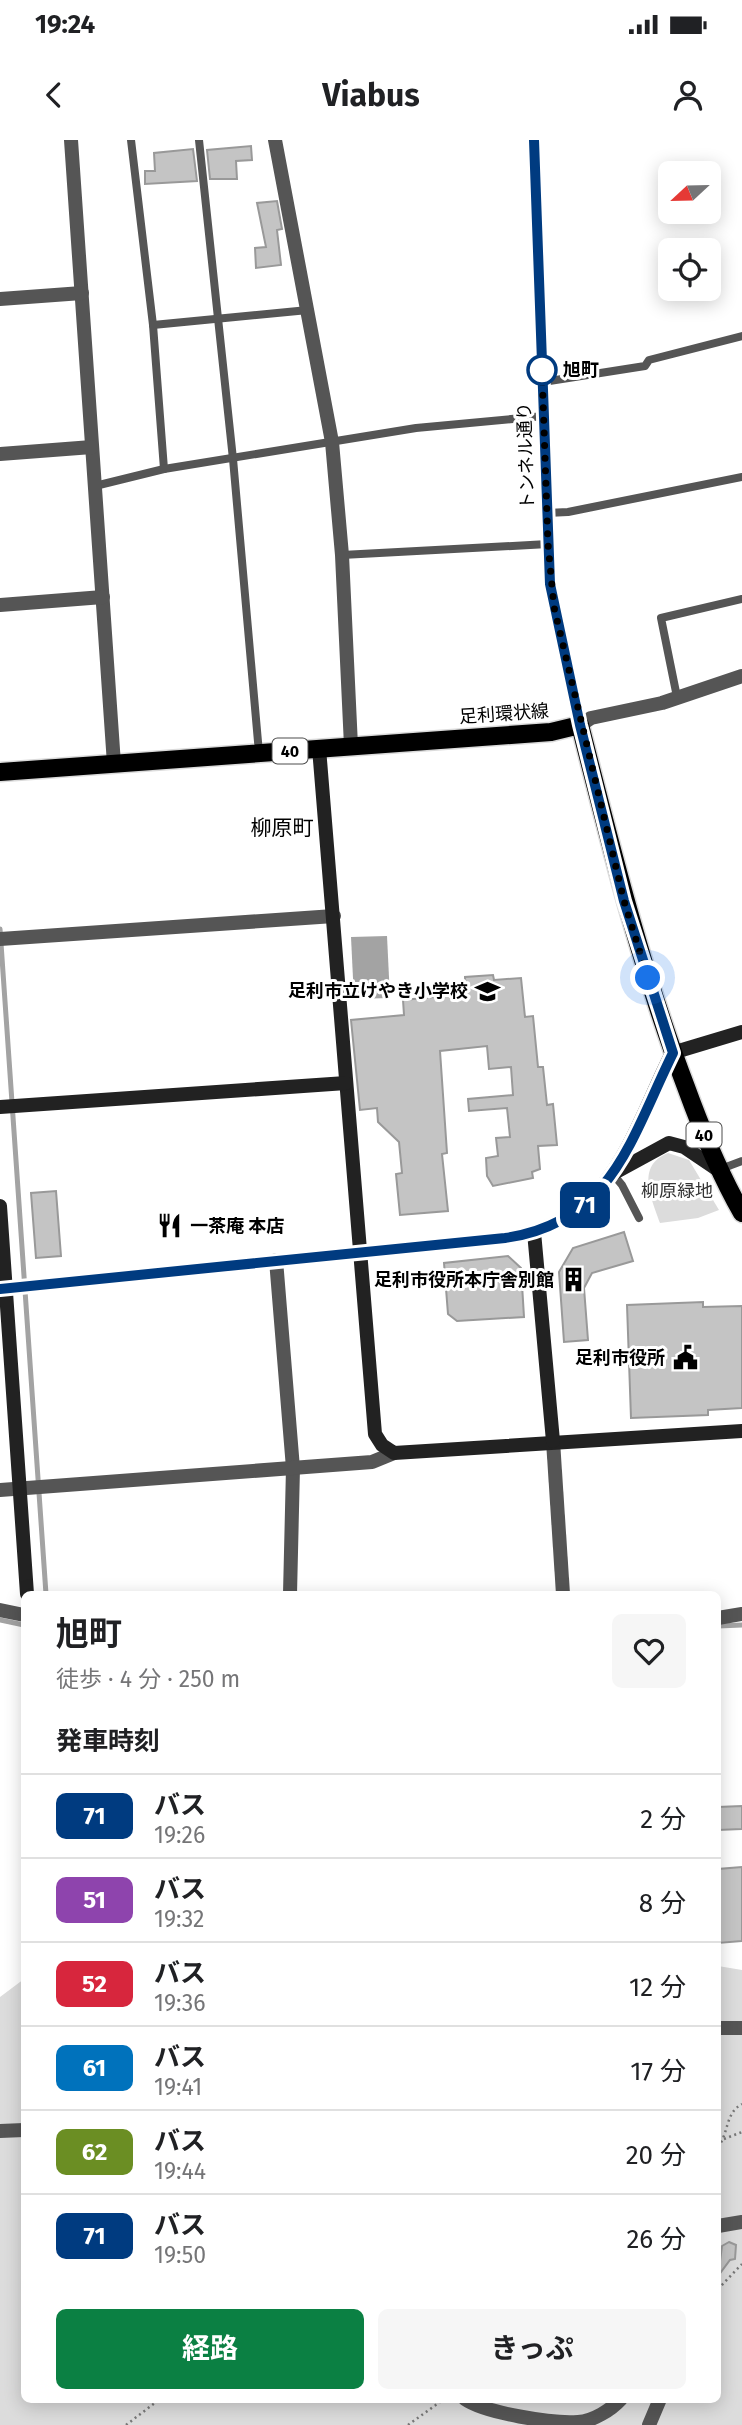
<!DOCTYPE html>
<html lang="ja">
<head>
<meta charset="utf-8">
<style>
	body { margin:0; font-family:"Fira Sans","Noto Sans JP",sans-serif; background:#f6f6f6; color:#202124; height:100vh; display:flex; flex-direction:column; font-size:26px; white-space:nowrap }
	* { box-sizing:border-box; margin:0 }
	p { font-size:23px; color:#757577 }
	.icon { flex:none; width:38px; height:38px; fill:none; stroke:currentColor; stroke-width:2; stroke-linecap:round; stroke-linejoin:round }
	.map { position:relative; flex:1; overflow:hidden }
	.sheet { position:absolute; left:21px; top:1451px; width:700px; height:812px; display:flex; flex-direction:column; background:#fff; border-radius:10px; box-shadow:0 4px 18px #0003 }
	.sheet>* { flex:none }
	.badge { padding:0 14px; border-radius:10px; font-size:24px; line-height:46px }
	.needle { width:46px; rotate:248deg }
	.controls { position:absolute; left:658px; top:21px; display:grid; gap:14px }
	.controls a { display:grid; place-items:center; width:63px; height:63px; border-radius:10px; background:#fff; box-shadow:0 4px 18px #0003; font-size:35px }
	.you { position:absolute; width:35px; height:35px; margin:-18px; border:5px solid #fff; border-radius:50%; background:#1a73e8; box-shadow:0 0 0 10px #1a73e833 }
	.map>.badge { position:absolute; translate:-50% -50%; box-shadow:0 0 0 4px #fff }
	h2 { padding:0 35px; font-size:26px; line-height:63px }
	.round { display:grid; place-items:center; flex:none; width:74px; height:74px; border-radius:10px; background:#f6f6f6 }
	.overview { display:flex; align-items:center; justify-content:space-between; height:119px; padding:0 35px }
	h1 { font-size:33px; font-weight:700; line-height:52px }
	.primary-button { display:flex; gap:14px; margin-top:auto; padding:14px 35px }
	.primary-button a { flex:1; height:80px; border-radius:10px; background:#0b8043; color:#fff; font-size:28px; font-weight:700; line-height:80px; text-align:center }
	.primary-button a+a { background:#f6f6f6; color:#202124 }
	ul { padding:0; list-style:none }
	li { display:flex; align-items:center; gap:21px; height:84px; padding:0 35px; border-top:2px solid #e0e0e0 }
	li div { flex:1 }
	li b { display:block; font-size:26px }
	li em { font-style:normal }
	li .badge { min-width:77px; font-weight:700; text-align:center }
	.status { display:flex; justify-content:space-between; align-items:center; height:49px; padding:0 35px; background:#fff; direction:ltr }
	.status svg { height:19px; fill:currentColor }
	header { display:flex; justify-content:space-between; align-items:center; height:91px; padding:0 35px; background:#fff; font-size:32px; font-weight:700 }
	.map>svg:first-child { display:block }
	.green { fill:#dcdcdc }
	.water { fill:#a3a3a3 }
	.lines { fill:none; stroke-linecap:round; stroke-linejoin:round }
	.stream { stroke:#a3a3a3; stroke-width:5 }
	.building { fill:#c4c4c4; stroke:#999; stroke-width:2 }
	.primary-casing { stroke:#dbdbdb; stroke-width:21 }
	.path { stroke:#777; stroke-width:2.5; stroke-dasharray:2 3.5; stroke-linecap:butt }
	.lane { stroke:#555; stroke-width:8 }
	.street { stroke:#555; stroke-width:14 }
	.secondary { stroke:#222; stroke-width:14 }
	.primary { stroke:#000; stroke-width:18 }
	.line-casing { stroke:#fff; stroke-width:16 }
	.line { stroke:#003b80; stroke-width:10 }
	.walk { stroke:#000; stroke-width:7; stroke-dasharray:0 12.6 }
	.stop-dot { fill:#fff; stroke:#003b80; stroke-width:3.5 }
	.labels { text-anchor:middle; stroke-width:6; stroke-linejoin:round; paint-order:stroke }
	.shield { fill:#fff; stroke:#4c4c4c; stroke-width:2 }
	.shield-label { font-size:16px; font-weight:bold; fill:#000 }
	.stop-label { font-size:18px; font-weight:bold; fill:#000; stroke:#fff; text-anchor:start }
	.street-label { font-size:18px; fill:#000; stroke:#fff }
	.poi-label { font-size:18px; font-weight:bold; fill:#000; stroke:#fff; text-anchor:end }
	.park-label { font-size:18px; fill:#333; stroke:#fff }
	.quarter-label { font-size:21px; fill:#000; stroke:#fff }
</style>
</head>
<body>
<div class="status"><b>19:24</b><svg viewBox="0 0 49 12"><path d="M0 12V9h3v3zM5 12V6h3v6zM10 12V3h3v9zM15 12V0h3v12zM26 1h20v11H26zM47 4h2v5h-2z"/></svg></div>
<header><svg class="icon" aria-label="back" viewBox="0 0 24 24"><path d="M15 5l-7 7 7 7"/></svg>Viabus<svg class="icon" aria-label="person" viewBox="0 0 24 24"><circle cx="12" cy="8" r="4"/><path d="M4 21q1-7 8-7t8 7"/></svg></header>
<div class="map">
<svg width="742" height="2285" viewBox="0 0 742 2285">
	<rect width="100%" height="100%" fill="#fff"/>
	<g class="green">
		<path d="M668 1013 689 1020 719 1070 698 1078 660 1083C652 1059 635 1026 668 1013Z"/>
		<path d="M718 1826 742 1830V2285H0V1857L24 1839V2259H718Z"/>
	</g>
	<path class="water" d="M387 796 390 858 354 859 351 797Z"/>
	<g class="lines">
		<g class="stream">
			<path d="M0 789 46 1454"/>
			<path d="M0 1480 24 1485"/>
			<path d="M718 1486 742 1485"/>
		</g>
	</g>
	<g class="building">
		<path d="M251 6 252 20 236 21 237 39H210L207 10Z"/>
		<path d="M193 9 197 41 145 44V31H155L154 13Z"/>
		<path d="M277 61 282 89 277 90 281 125 256 128 255 108 266 107 257 63Z"/>
		<path d="M493 835 494 840 521 838 525 877 533 876 538 927H543L547 965 553 964 557 1005 538 1006 540 1029 532 1032 533 1038 493 1046 487 1036 486 1018 498 1016 496 998 510 997 507 968 469 971 468 959 513 955 511 927 489 929 487 906 440 911 447 1013 442 1014 448 1071 400 1075 396 1034 402 1033 399 1002 378 982 377 968 360 970 351 880 404 875 403 860 466 854 465 837Z"/>
		<path d="M56 1051 61 1116 36 1118 31 1053Z"/>
		<path d="M624 1092 633 1121 592 1133 584 1148 588 1200 564 1202 559 1132 573 1108Z"/>
		<path d="M508 1116 521 1128 524 1177 457 1181 448 1174 444 1123Z"/>
		<path d="M703 1162V1167L742 1166V1268L708 1270V1275L631 1278 627 1165Z"/>
		<path d="M742 1666V1689L718 1690V1667Z"/>
		<path d="M742 1727V1801L718 1803V1729Z"/>
		<path d="M729 2102 736 2105 735 2119 730 2120 718 2136 722 2106Z"/>
	</g>
	<g class="lines">
		<defs>
			<path id="primary" d="M0 632 551 592 580 585C611 707 641 829 686 947 702 991 719 1033 742 1073"/>
		</defs>
		<use href="#primary" class="primary-casing"/>
		<g class="path">
			<path d="M724 1999 742 1992"/>
			<path d="M718 2007C729 1993 725 1973 742 1964"/>
			<path d="M718 2149 742 2124"/>
			<path d="M126 2285 160 2259"/>
			<path d="M408 2285 444 2259"/>
		</g>
		<g class="lane">
			<path d="M131 0 153 185 164 329"/>
			<path d="M199 0 233 319 259 613"/>
			<path d="M153 185 308 170"/>
			<path d="M543 242 645 226 649 220 742 196"/>
			<path d="M95 346 164 329 416 288 544 276"/>
			<path d="M547 373 568 372 742 337"/>
			<path d="M342 415 548 404"/>
			<path d="M677 557 661 478 742 459"/>
			<path d="M718 1030 742 1021"/>
			<path d="M612 1033 622 1045 639 1078"/>
		</g>
		<g class="street">
			<path d="M71 0 114 624"/>
			<path d="M275 0 332 302 342 415 351 606"/>
			<path d="M0 159 82 153"/>
			<path d="M0 314 92 307"/>
			<path d="M0 465 103 457"/>
			<path d="M580 585 591 578 662 563 742 536"/>
			<path d="M0 799 334 776"/>
			<path d="M276 1120 293 1328 290 1454"/>
			<path d="M553 1301 563 1454"/>
			<path d="M0 1350 372 1322 394 1313"/>
			<path d="M0 1470 24 1475"/>
			<path d="M718 1478 742 1474"/>
			<path d="M718 1888H742"/>
			<path d="M0 1991 24 1990"/>
			<path d="M718 2086 742 2082"/>
			<path d="M465 2259C485 2273 553 2284 578 2282 593 2281 611 2270 621 2259"/>
			<path d="M649 2285 660 2259"/>
		</g>
		<g class="secondary">
			<path d="M534 0 550 444 580 585"/>
			<path d="M319 608 375 1294 382 1305 394 1313 742 1291"/>
			<path d="M0 967 346 943"/>
			<path d="M614 1033 669 1003 684 1007 718 1030"/>
			<path d="M0 1066 27 1454"/>
			<path d="M534 1092 553 1301"/>
			<path d="M0 1149 505 1098C612 1083 630 997 672 913L742 892"/>
		</g>
		<use href="#primary" class="primary"/>
	</g>
	<g class="lines">
		<defs>
			<path id="line" d="M0 1149 505 1098C612 1083 631 998 673 913L624 761 580 585 550 444 534 0"/>
		</defs>
		<use href="#line" class="line-casing"/>
		<use href="#line" class="line"/>
		<path class="walk" d="M542 230 548 404 554 467 624 761 648 838"/>
	</g>
	<defs>
		<symbol id="school-bare" viewBox="-9 -9 18 18"><path d="M0-5L7-2L0 1L-7-2ZM-4 1L0 2.5L4 1V4Q0 6-4 4Z" fill="#000" stroke="#fff" stroke-width="2.5" paint-order="stroke"/></symbol>
		<symbol id="restaurant-bare" viewBox="-9 -9 18 18"><path d="M-5-6h1v4h1v-4h1v4h1v-4h1v5L-1.5 .5V6h-2V.5L-5-1ZM5-6V6H3V1.5H1.5Q1.5-4 5-6Z" fill="#000" stroke="#fff" stroke-width="2.5" paint-order="stroke"/></symbol>
		<symbol id="building-bare" viewBox="-9 -9 18 18"><path d="M-4-6H4V6H1V3H-1V6H-4ZM-2.5-4.3h1.7v1.8h-1.7ZM.8-4.3h1.7v1.8H.8ZM-2.5-1h1.7V.8h-1.7ZM.8-1h1.7V.8H.8Z" fill="#000" stroke="#fff" stroke-width="2.5" paint-order="stroke"/></symbol>
		<symbol id="civic-bare" viewBox="-9 -9 18 18"><path d="M-.6-6.5H3V-4.5H.6V-3L4-1V1h2V6H-6V1h2V-1L-.6-3ZM-1.2 2.5V6h2.4V2.5Z" fill="#000" stroke="#fff" stroke-width="2.5" paint-order="stroke"/></symbol>
	</defs>
	<g fill-rule="evenodd">
		<use href="#school-bare" x="470" y="834" width="35" height="35"/>
		<use href="#restaurant-bare" x="152" y="1068" width="35" height="35"/>
		<use href="#building-bare" x="556" y="1122" width="35" height="35"/>
		<use href="#civic-bare" x="668" y="1200" width="35" height="35"/>
	</g>
	<circle class="stop-dot" cx="542" cy="230" r="14"/>
	<g class="labels">
		<g class="shield">
			<rect x="272.5" y="598.5" width="35" height="25" rx="5"/>
			<rect x="686.5" y="982.5" width="35" height="25" rx="5"/>
		</g>
		<g class="shield-label">
			<text x="290" y="617">40</text>
			<text x="704" y="1001">40</text>
		</g>
		<g class="stop-label">
			<text x="563" y="236">旭町</text>
		</g>
		<g class="street-label">
			<text transform="translate(526 316) rotate(-92)" y="6">トンネル通り</text>
			<text transform="translate(504 574) rotate(-4)" y="6">足利環状線</text>
		</g>
		<g class="poi-label">
			<text x="468" y="857">足利市立けやき小学校</text>
			<text x="190" y="1092" text-anchor="start">一茶庵 本店</text>
			<text x="554" y="1146">足利市役所本庁舎別館</text>
			<text x="665" y="1224">足利市役所</text>
		</g>
		<g class="park-label">
			<text x="677" y="1057">柳原緑地</text>
		</g>
		<g class="quarter-label">
			<text x="282" y="695">柳原町</text>
		</g>
	</g>
</svg>
<div class="controls">
<a><svg class="needle" viewBox="-14 -14 28 28"><path d="M0-13l5 13h-10z" fill="#e53935"/><path d="M0 13l5-13h-10z" fill="#757577"/></svg></a>
<a><svg class="icon" aria-label="locate" viewBox="0 0 24 24"><circle cx="12" cy="12" r="6"/><path d="M12 2v4M12 18v4M2 12h4M18 12h4"/></svg></a>
</div>
<div class="you" style="left:648px;top:838px"></div>
<b class="badge" style="left:585px;top:1065px;background:#003b80;color:#fff">71</b>
<section class="sheet">
<div class="overview"><div><h1>旭町</h1><p>徒歩 · 4 分 · 250 m</p></div><a class="round"><svg class="icon" aria-label="heart" viewBox="0 0 24 24"><path d="M12 20l-8-8c-3-5 5-10 8-4 3-6 11-1 8 4z"/></svg></a></div>
<h2>発車時刻</h2>
<ul>
<li><span class="badge" style="background:#003b80;color:#fff">71</span><div><b>バス</b><p>19:26</p></div><em>2 分</em></li>
<li><span class="badge" style="background:#8e44ad;color:#fff">51</span><div><b>バス</b><p>19:32</p></div><em>8 分</em></li>
<li><span class="badge" style="background:#d7263d;color:#fff">52</span><div><b>バス</b><p>19:36</p></div><em>12 分</em></li>
<li><span class="badge" style="background:#0072bc;color:#fff">61</span><div><b>バス</b><p>19:41</p></div><em>17 分</em></li>
<li><span class="badge" style="background:#6b8e23;color:#fff">62</span><div><b>バス</b><p>19:44</p></div><em>20 分</em></li>
<li><span class="badge" style="background:#003b80;color:#fff">71</span><div><b>バス</b><p>19:50</p></div><em>26 分</em></li>
</ul>
<div class="primary-button"><a>経路</a><a>きっぷ</a></div>
</section>
</div>
</body>
</html>
